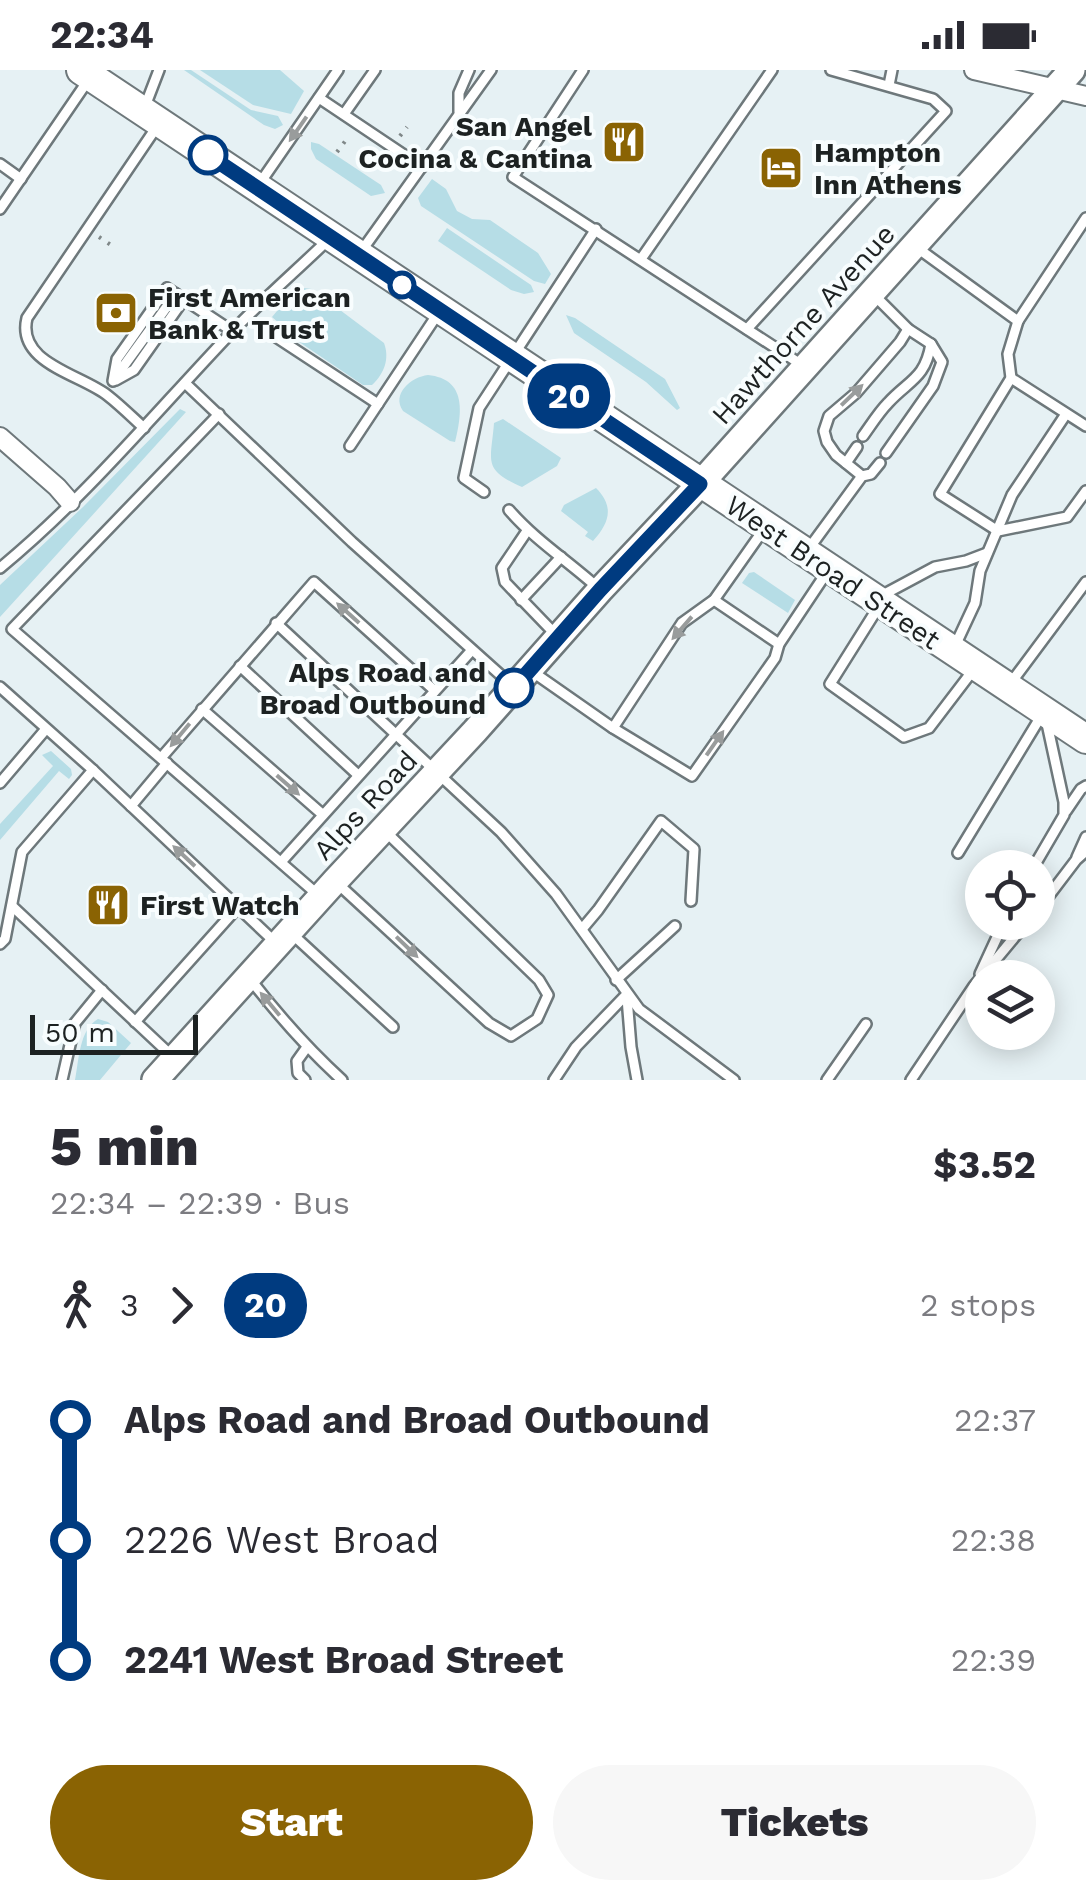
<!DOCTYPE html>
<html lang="en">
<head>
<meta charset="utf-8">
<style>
	body { margin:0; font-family:"Work Sans",sans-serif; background:#f7f7f7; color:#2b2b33; height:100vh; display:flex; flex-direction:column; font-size:38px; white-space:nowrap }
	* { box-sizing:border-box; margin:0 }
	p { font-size:32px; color:#7c7c81 }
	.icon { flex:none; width:55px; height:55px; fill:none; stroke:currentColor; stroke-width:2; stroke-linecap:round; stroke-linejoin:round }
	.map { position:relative; height:1010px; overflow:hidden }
	.drawer { display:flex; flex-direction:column; background:#fff; flex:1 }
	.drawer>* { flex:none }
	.badge { padding:0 20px; border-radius:32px; font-size:35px; line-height:65px }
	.buttons { position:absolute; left:965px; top:780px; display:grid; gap:20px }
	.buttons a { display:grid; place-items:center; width:90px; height:90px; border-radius:50%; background:#fff; box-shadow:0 5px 25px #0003; font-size:50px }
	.scale { position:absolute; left:30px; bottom:25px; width:168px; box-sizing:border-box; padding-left:10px; border:5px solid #1d2222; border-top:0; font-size:28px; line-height:35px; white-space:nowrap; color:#1d2222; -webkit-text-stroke:8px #f8fdfe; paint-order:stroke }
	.map>.badge { position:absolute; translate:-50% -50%; box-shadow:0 0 0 5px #fff }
	.legs { display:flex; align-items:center; gap:15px; height:110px; padding:0 50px; font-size:32px }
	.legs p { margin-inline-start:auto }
	.head { display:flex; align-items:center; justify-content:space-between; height:170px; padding:0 50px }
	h1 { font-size:55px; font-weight:800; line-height:75px }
	.primary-button { display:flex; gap:20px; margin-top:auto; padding:20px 50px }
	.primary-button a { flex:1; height:115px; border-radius:60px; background:#8a6303; color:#fff; font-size:40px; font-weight:800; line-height:115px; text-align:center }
	.primary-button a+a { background:#f7f7f7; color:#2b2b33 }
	ul { padding:0 50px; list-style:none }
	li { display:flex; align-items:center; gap:35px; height:120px; font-size:38px }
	li i { display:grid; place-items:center; width:15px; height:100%; margin:0 12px; background:currentColor }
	li i::after { content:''; width:25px; height:25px; margin:-12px; border:8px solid; border-radius:50%; background:#fff }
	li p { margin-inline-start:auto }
	li:first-child i { background:linear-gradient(#0000 50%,currentColor 0) }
	li:last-child i { background:linear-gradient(currentColor 50%,#0000 0) }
	.status { display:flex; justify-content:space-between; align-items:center; height:70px; padding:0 50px; background:#fff; direction:ltr }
	.status svg { height:28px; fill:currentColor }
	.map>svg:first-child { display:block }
	.green { fill:#b6dde6 }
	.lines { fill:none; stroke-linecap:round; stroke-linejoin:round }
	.service-casing { stroke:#6e787b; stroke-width:14 }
	.minor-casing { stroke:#6e787b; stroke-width:22 }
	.secondary-casing { stroke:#6e787b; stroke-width:30 }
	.primary-casing { stroke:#6e787b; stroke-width:32 }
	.path { stroke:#7f8788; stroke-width:4; stroke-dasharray:2.5 8; stroke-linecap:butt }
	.service { stroke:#fff; stroke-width:9 }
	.minor { stroke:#fff; stroke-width:18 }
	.secondary { stroke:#fff; stroke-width:25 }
	.primary { stroke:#fff; stroke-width:28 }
	.oneway { fill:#999c9c }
	.line-1-casing { stroke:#fff; stroke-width:22 }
	.line-1 { stroke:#003b80; stroke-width:15 }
	.stop-1-dot { fill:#fff; stroke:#003b80; stroke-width:5 }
	.labels { text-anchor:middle; stroke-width:8; stroke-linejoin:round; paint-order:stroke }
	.poi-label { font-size:28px; font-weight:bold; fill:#1d2222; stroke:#f8fdfe; text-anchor:start }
	.street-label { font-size:28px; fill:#1d2222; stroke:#f8fdfe }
	.stop-label { font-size:28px; font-weight:bold; fill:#1d2222; stroke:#f8fdfe; text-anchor:end }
</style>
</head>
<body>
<div class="status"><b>22:34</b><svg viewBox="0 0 49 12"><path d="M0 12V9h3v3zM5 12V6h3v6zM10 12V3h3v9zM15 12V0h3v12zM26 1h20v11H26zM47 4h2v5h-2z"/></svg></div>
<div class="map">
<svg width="1086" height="1010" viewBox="0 0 1086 1010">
	<rect width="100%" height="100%" fill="#e6f1f4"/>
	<g class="green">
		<path d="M184 0H191L251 40 278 46 283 55 275 59 264 55Z"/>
		<path d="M200 0H280L304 21 291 44 253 35Z"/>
		<path d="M311 72 319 74 381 115 385 123 371 126 316 89 311 79Z"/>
		<path d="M432 109 446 119 457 141 472 149 490 150 538 183 551 204 545 214 534 211 421 136 418 128Z"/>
		<path d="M447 158 531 215 534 222 524 224 511 220 438 171Z"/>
		<path d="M303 218 312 219 384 273C390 289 384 304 372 315H363L277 257 279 253 272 247 292 223Z"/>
		<path d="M566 245 575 248 665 309 680 338 677 340 646 312 574 263Z"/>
		<path d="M428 305C467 309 462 343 455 372L450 371 403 341C391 324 411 307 428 305Z"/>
		<path d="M180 339 186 342 0 547V515L83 437Z"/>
		<path d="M503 349 561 388 557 396 522 417C482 399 491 392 494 353Z"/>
		<path d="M596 418C615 437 609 453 593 471L585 466 588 462 561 441 564 435Z"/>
		<path d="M754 502 795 530 788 543 742 513 749 503Z"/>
		<path d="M51 681 71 699 72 705 69 709 59 701 0 770V754L53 696 42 685Z"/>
		<path d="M98 949 108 952 131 973 100 1010H75C79 990 79 960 98 949Z"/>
	</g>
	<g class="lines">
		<defs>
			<g id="service">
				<path d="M583 0 513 107 802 295"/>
				<path d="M889 15 892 0"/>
				<path d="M319 28 422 97"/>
				<path d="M144 39 159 0"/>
				<path d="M459 42V23L469 0"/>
				<path d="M344 44 375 0"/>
				<path d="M0 94 21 109"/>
				<path d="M260 113 338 0"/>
				<path d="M0 139 89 9"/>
				<path d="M916 177 1018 251 1008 284 1011 308 940 424 998 461 1067 447 1086 421"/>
				<path d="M360 183 491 0"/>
				<path d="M641 189 772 0"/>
				<path d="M875 226 908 259 931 274 942 292 933 316 886 383"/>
				<path d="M1018 251 1086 148"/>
				<path d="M747 259 946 41 933 29 831 0"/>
				<path d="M276 267 378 334"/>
				<path d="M115 308 176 224"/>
				<path d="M1011 308 1086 356"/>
				<path d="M116 310 134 300 184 229"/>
				<path d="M113 311 117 289 167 218 232 261"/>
				<path d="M185 313 352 472 514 617"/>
				<path d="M219 344 12 559 317 824"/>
				<path d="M144 358C132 347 120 335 107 325 80 304 16 293 27 248L158 55"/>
				<path d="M863 366C871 355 879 342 888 333 909 310 925 309 931 274"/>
				<path d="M350 376 439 242"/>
				<path d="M846 393 857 377"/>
				<path d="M862 406 836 385 827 372 824 361 829 346 856 323 900 272 908 259"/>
				<path d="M484 422 464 408 479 338 596 159"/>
				<path d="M509 440C535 470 568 491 598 518"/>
				<path d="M527 461 502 498 505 512 556 565"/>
				<path d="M810 477 862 406 871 404 880 393"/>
				<path d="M0 498C84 429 155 343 230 264 261 231 296 201 329 169"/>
				<path d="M879 527 935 497 966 491 987 483"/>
				<path d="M521 530 561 487"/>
				<path d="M714 530 779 574"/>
				<path d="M879 536 830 614 904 667 929 658 974 599"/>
				<path d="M276 553 501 762 556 824 639 939 734 1010"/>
				<path d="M954 578 975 533 980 501 1012 425 1066 344"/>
				<path d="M240 596 358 705"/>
				<path d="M530 600 613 658 692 706 775 588 779 574 827 502"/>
				<path d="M1010 614 1086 512"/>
				<path d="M0 617 93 700 277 874"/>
				<path d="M202 639 322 744"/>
				<path d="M613 658 682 553 714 530 764 459"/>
				<path d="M161 688 314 512 434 620"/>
				<path d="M0 713 46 659"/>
				<path d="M131 736 167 693"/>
				<path d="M1066 741 1081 719 1086 716"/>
				<path d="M958 783 1043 643"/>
				<path d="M1077 787 1086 767"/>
				<path d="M281 792 472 580"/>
				<path d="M1033 798 1064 745V732L1046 649"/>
				<path d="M337 813 489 953 511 966 537 949 548 925 539 910 387 763"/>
				<path d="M12 836 174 988"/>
				<path d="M1038 840 1076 790 1086 781"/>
				<path d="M582 859 598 840 661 751 694 779 691 831"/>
				<path d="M291 863 393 957"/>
				<path d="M0 874 5 869 22 782 93 700"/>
				<path d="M980 904 1004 852"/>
				<path d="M250 909C278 945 308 979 342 1010"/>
				<path d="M616 910 675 856"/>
				<path d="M627 928 631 977 637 1010"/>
				<path d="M135 952 238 837"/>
				<path d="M62 1010 75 953 102 920"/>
				<path d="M305 1010 298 1003 297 991 307 977"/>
				<path d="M554 1010 576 977 626 925"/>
				<path d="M827 1010 866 954"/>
				<path d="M911 1010 974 916 1027 852"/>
			</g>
			<g id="minor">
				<path d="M974 0 1086 26"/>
				<path d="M0 367 57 417 70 432"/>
			</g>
			<path id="secondary" d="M155 1010 335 811 475 661 600 520 700 414 1072 0"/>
			<path id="primary" d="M81 0 1086 669"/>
		</defs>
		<use href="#service" class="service-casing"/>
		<use href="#minor" class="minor-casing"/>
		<use href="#secondary" class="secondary-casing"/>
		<use href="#primary" class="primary-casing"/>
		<g class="path">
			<path d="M400 66 407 57"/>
			<path d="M337 82 349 66"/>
			<path d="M99 167 111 175"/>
		</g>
		<use href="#service" class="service"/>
		<use href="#minor" class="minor"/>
		<use href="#secondary" class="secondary"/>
		<use href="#primary" class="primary"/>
	</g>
	<defs><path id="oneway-solid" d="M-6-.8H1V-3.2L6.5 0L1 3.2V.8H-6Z" transform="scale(2.5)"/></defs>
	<g class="oneway">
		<use href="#oneway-solid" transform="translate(298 59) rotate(125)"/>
		<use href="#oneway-solid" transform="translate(852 325) rotate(-44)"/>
		<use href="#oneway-solid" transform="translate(348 543) rotate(-138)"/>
		<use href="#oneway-solid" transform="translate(682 558) rotate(131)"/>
		<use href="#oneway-solid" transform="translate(180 665) rotate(130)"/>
		<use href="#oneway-solid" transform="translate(715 673) rotate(-55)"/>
		<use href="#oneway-solid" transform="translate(288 715) rotate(41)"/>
		<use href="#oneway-solid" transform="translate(184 786) rotate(-137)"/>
		<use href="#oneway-solid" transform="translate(407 877) rotate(44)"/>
		<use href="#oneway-solid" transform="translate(270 934) rotate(-130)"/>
	</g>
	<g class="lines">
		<defs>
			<path id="line-1" d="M208 85 700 414 600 520 514 618"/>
		</defs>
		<use href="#line-1" class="line-1-casing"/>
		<use href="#line-1" class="line-1"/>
	</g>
	<defs>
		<symbol id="restaurant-square" viewBox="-11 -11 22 22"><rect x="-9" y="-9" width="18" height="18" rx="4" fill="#8a6303" stroke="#f8fdfe"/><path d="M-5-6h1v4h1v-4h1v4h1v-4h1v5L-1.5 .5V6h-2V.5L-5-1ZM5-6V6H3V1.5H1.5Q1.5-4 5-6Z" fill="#fff"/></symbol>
		<symbol id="hotel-square" viewBox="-11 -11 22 22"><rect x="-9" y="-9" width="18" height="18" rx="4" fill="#8a6303" stroke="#f8fdfe"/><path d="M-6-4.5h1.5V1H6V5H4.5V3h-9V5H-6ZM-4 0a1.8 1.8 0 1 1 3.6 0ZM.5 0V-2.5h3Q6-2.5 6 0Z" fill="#fff"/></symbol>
		<symbol id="bank-square" viewBox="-11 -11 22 22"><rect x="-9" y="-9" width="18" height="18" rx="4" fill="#8a6303" stroke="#f8fdfe"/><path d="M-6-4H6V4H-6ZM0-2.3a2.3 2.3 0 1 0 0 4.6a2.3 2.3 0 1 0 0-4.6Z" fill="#fff"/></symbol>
	</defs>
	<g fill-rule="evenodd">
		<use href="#restaurant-square" x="599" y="47" width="50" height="50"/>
		<use href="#hotel-square" x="756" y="73" width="50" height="50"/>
		<use href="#bank-square" x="91" y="218" width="50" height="50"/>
		<use href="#restaurant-square" x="83" y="810" width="50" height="50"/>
	</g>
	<g class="stop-1-dot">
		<circle cx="208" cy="85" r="18"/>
		<circle cx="402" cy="215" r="12"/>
		<circle cx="514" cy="618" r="18"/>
	</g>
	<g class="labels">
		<g class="poi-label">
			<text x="592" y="66" text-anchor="end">San Angel<tspan x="592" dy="32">Cocina &amp; Cantina</tspan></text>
			<text x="814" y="92">Hampton<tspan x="814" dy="32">Inn Athens</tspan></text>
			<text x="148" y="237">First American<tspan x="148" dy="32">Bank &amp; Trust</tspan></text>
			<text x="140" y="845">First Watch</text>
		</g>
		<g class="street-label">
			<text transform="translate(803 254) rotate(-48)" y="10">Hawthorne Avenue</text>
			<text transform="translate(833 502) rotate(34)" y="10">West Broad Street</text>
			<text transform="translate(365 735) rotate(-47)" y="10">Alps Road</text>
		</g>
		<g class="stop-label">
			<text x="486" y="612">Alps Road and<tspan x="486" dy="32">Broad Outbound</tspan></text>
		</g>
	</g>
</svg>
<div class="buttons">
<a><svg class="icon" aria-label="locate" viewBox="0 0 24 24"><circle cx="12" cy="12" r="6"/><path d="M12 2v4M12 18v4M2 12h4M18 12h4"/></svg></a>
<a><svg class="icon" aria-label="layers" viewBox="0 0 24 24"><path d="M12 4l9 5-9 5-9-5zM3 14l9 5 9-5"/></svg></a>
</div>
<div class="scale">50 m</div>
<b class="badge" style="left:569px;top:326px;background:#003b80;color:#fff">20</b>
</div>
<section class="drawer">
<div class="head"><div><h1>5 min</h1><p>22:34 – 22:39 · Bus</p></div><b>$3.52</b></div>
<div class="legs"><svg class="icon" aria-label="walk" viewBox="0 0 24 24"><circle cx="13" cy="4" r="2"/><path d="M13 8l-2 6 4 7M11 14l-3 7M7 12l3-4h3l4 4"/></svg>3<svg class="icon" aria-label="forward" viewBox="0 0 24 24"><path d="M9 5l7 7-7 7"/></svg><b class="badge" style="background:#003b80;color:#fff">20</b><p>2 stops</p></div>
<ul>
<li><i style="color:#003b80"></i><b>Alps Road and Broad Outbound</b><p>22:37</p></li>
<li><i style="color:#003b80"></i><span>2226 West Broad</span><p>22:38</p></li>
<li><i style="color:#003b80"></i><b>2241 West Broad Street</b><p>22:39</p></li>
</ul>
<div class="primary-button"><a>Start</a><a>Tickets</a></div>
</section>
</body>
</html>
